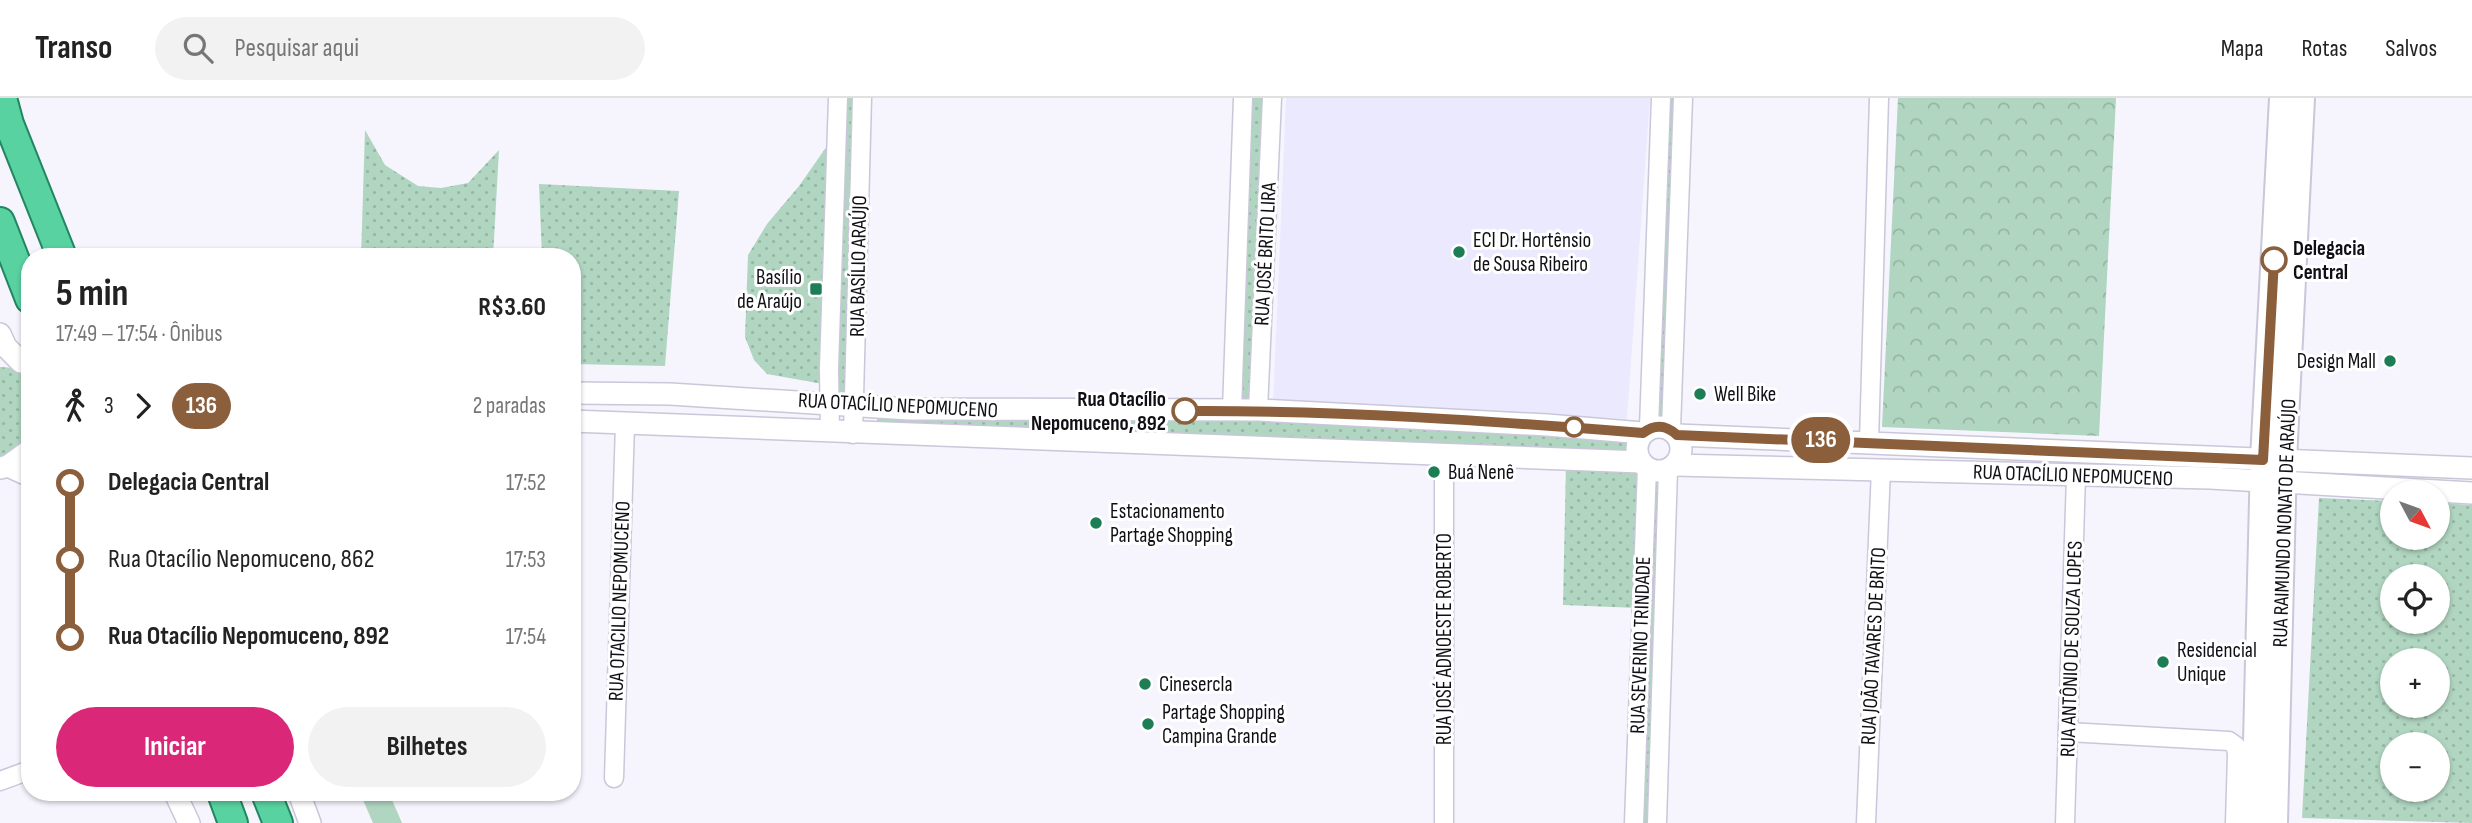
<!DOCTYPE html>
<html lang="pt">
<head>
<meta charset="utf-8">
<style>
	body { margin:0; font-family:"Sofia Sans Condensed",sans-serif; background:#f2f2f2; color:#222; height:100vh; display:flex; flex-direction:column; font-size:26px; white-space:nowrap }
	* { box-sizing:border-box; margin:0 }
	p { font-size:23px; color:#767676 }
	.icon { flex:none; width:38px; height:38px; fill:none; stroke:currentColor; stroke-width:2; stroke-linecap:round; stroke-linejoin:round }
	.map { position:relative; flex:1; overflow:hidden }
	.drawer { position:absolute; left:21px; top:150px; width:560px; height:553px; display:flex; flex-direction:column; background:#fff; border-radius:28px; box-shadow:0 2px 5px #0004 }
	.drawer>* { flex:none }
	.badge { padding:0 14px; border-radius:23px; font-size:24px; line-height:46px }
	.needle { width:46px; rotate:131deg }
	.buttons { position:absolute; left:2380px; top:382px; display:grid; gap:14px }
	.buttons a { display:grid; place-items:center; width:70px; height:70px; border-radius:50%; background:#fff; box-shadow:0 2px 5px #0004; font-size:35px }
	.map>.badge { position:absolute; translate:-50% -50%; box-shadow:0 0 0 4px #fff }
	.legs { display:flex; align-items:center; gap:10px; height:77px; padding:0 35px; font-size:23px }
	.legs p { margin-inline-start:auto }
	.overview { display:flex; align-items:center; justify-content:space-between; height:119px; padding:0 35px }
	h1 { font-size:38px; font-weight:700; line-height:52px }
	.button { display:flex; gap:14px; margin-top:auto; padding:14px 35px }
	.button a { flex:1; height:80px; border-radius:42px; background:#db2777; color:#fff; font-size:28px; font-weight:700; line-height:80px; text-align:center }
	.button a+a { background:#f2f2f2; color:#222 }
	ul { padding:0 35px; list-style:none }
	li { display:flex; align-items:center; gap:24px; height:77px; font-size:26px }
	li i { display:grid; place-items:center; width:10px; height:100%; margin:0 9px; background:currentColor }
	li i::after { content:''; width:18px; height:18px; margin:-9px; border:5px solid; border-radius:50%; background:#fff }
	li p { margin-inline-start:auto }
	li:first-child i { background:linear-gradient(#0000 50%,currentColor 0) }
	li:last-child i { background:linear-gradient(currentColor 50%,#0000 0) }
	header { display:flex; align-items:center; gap:42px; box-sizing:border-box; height:98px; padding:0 35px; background:#fff; border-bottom:2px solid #e0e0e0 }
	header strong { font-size:33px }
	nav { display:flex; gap:38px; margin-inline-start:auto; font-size:24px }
	.search { width:490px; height:63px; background:#f2f2f2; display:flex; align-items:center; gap:18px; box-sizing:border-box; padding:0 24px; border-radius:38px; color:#767676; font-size:26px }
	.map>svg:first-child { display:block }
	.built { fill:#ebe9fe }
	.grass { fill:url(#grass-dots); fill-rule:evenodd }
	.park { fill:url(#park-crowns) }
	.pitch { fill:#b0d5c0 }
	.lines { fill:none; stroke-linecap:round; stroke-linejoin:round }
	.minor-casing { stroke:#c9c7d9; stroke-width:21 }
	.tertiary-casing { stroke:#c9c7d9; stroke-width:24 }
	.secondary-casing { stroke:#c9c7d9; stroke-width:28 }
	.trunk-casing { stroke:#238660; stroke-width:32 }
	.minor { stroke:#fff; stroke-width:18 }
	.tertiary { stroke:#fff; stroke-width:21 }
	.secondary { stroke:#fff; stroke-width:24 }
	.trunk { stroke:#58d2a0; stroke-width:28 }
	.line-1-casing { stroke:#fff; stroke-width:16 }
	.line-1 { stroke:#8b5e3c; stroke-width:10 }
	.poi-dot { fill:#1d7e56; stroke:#fff; stroke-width:2.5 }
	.stop-1-dot { fill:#fff; stroke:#8b5e3c; stroke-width:3.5 }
	.labels { text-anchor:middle; stroke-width:6; stroke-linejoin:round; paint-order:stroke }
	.poi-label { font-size:21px; fill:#0f0f15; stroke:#fff; text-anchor:start }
	.stop-label { font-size:21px; font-weight:bold; fill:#0f0f15; stroke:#fff; text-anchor:start }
	.street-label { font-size:21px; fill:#0f0f15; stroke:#fff }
</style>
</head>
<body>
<header>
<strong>Transo</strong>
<div class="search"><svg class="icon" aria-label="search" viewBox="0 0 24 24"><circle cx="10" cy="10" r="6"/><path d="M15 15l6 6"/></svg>Pesquisar aqui</div>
<nav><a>Mapa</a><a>Rotas</a><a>Salvos</a></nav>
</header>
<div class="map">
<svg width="2472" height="725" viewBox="0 0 2472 725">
	<defs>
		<pattern id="grass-dots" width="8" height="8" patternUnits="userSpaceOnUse" patternTransform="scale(1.75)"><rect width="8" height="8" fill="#b0d5c0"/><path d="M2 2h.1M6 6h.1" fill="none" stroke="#96b6a4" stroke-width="1.8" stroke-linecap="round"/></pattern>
		<pattern id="park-crowns" width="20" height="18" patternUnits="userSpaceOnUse" patternTransform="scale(1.75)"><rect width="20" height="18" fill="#b0d5c0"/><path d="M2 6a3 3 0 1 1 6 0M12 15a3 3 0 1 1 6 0" fill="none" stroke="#96b6a4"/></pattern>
	</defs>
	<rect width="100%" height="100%" fill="#f6f5fd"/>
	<path class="built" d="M1286 0H1650L1627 321 1273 308Z"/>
	<g class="grass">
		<path d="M842 0H858L849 300 832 301Z"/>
		<path d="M1246 0H1267L1253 311H1235Z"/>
		<path d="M1666 0H1679L1667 323H1655Z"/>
		<path d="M365 32 385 67 418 88 441 90 468 85 499 52 493 159H361Z"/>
		<path d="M832 41 823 286 767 276 754 262 745 239 748 157 767 126 799 88Z"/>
		<path d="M539 86 679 93 665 268 572 266V159H542Z"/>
		<path d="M0 269 30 271V344L17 354 0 359Z"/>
		<path d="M878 314 1268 323 1637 337 1635 354 876 330Z"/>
		<path d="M1566 366 1641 367 1638 510 1563 507Z"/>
		<path d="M1655 374 1661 375 1655 725H1637Z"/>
		<path d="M2319 400 2392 403V439H2438V405L2472 407V725L2302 720ZM2392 478H2438V523H2392ZM2392 562H2438V607H2392ZM2392 646H2438V691H2392Z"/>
	</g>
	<path class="park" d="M1898 0H2116L2099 338 1882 329Z"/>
	<path class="pitch" d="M360 695H389L402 725H373Z"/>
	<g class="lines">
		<defs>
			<g id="minor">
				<path d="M1232 312 1243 0"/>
				<path d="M1258 312 1272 0"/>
				<path d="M1649 330 1661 0"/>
				<path d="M1671 331 1683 0"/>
				<path d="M830 333 829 270 838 0"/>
				<path d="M853 336 862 0"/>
				<path d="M1869 344 1879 0"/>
				<path d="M2068 634 2229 643 2236 648 2237 657 2235 725"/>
				<path d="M614 680 625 326"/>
				<path d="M0 683 30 672"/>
				<path d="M1444 725V357"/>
				<path d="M1634 725 1647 369"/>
				<path d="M1657 725 1668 371"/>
				<path d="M1866 725 1881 371"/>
				<path d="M2065 725 2076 378"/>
			</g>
			<g id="tertiary">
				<path d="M0 236 6 249 21 264"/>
				<path d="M572 295 670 296 909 311 1258 312 1547 327 1643 335"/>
				<path d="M572 323 1641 364"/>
				<circle cx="1659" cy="351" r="22"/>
				<path d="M1677 337 2472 370"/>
				<path d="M1674 367 2210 380 2472 395"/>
				<path d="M8 368 30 378"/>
				<path d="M0 370 8 368 30 352"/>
				<path d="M175 695 189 725"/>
				<path d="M299 695 310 725"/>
			</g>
			<g id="secondary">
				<path d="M2254 725 2263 362 2282 0"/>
				<path d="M2275 725 2284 362 2302 0"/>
			</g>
			<g id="trunk">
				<path d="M2 0 9 26 62 159"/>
				<path d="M0 124 30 201"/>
				<path d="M222 695 233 725"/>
				<path d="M266 695 278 725"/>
			</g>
		</defs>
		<use href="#minor" class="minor-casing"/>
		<use href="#tertiary" class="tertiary-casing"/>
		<use href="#secondary" class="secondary-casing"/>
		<use href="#trunk" class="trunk-casing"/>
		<use href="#minor" class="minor"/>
		<use href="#tertiary" class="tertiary"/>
		<use href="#secondary" class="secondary"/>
		<use href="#trunk" class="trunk"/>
	</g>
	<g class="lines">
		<defs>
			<path id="line-1" d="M1185 313C1337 312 1491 323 1643 335 1655 326 1666 327 1677 337L2263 362 2274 162"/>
		</defs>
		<use href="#line-1" class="line-1-casing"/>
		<use href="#line-1" class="line-1"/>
	</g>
	<g class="poi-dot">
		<circle cx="1459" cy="154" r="7"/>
		<rect x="809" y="184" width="14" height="14" rx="3.5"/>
		<circle cx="2390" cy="263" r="7"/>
		<circle cx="1700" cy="296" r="7"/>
		<circle cx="1434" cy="374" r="7"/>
		<circle cx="1096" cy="425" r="7"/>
		<circle cx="2163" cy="564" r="7"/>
		<circle cx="1145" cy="586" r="7"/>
		<circle cx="1148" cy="626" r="7"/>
	</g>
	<g class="stop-1-dot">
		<circle cx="2274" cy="162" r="12"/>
		<circle cx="1185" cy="313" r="12"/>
		<circle cx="1574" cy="329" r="9"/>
	</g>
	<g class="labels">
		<g class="poi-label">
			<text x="1473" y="149">ECI Dr. Hortênsio<tspan x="1473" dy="24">de Sousa Ribeiro</tspan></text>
			<text x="802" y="186" text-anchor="end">Basílio<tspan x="802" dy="24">de Araújo</tspan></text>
			<text x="2376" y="270" text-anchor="end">Design Mall</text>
			<text x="1714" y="303">Well Bike</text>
			<text x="1448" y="381">Buá Nenê</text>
			<text x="1110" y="420">Estacionamento<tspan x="1110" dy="24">Partage Shopping</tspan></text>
			<text x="2177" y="559">Residencial<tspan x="2177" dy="24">Unique</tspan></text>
			<text x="1159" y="593">Cinesercla</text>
			<text x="1162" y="621">Partage Shopping<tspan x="1162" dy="24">Campina Grande</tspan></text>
		</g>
		<g class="stop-label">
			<text x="2293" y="157">Delegacia<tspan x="2293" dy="24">Central</tspan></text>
			<text x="1166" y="308" text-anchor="end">Rua Otacílio<tspan x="1166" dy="24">Nepomuceno, 892</tspan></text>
		</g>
		<g class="street-label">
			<text transform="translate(1265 156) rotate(-87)" y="7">RUA JOSÉ BRITO LIRA</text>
			<text transform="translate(858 168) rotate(-89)" y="7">RUA BASÍLIO ARAÚJO</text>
			<text transform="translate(898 307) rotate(3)" y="7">RUA OTACÍLIO NEPOMUCENO</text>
			<text transform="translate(2073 377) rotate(2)" y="7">RUA OTACÍLIO NEPOMUCENO</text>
			<text transform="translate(2284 425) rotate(-88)" y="7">RUA RAIMUNDO NONATO DE ARAÚJO</text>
			<text transform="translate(619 503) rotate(-88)" y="7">RUA OTACILIO NEPOMUCENO</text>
			<text transform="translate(1444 541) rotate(-90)" y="7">RUA JOSÉ ADNOESTE ROBERTO</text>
			<text transform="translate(1640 547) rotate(-88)" y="7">RUA SEVERINO TRINDADE</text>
			<text transform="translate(1873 548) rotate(-87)" y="7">RUA JOÃO TAVARES DE BRITO</text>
			<text transform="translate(2071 551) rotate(-88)" y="7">RUA ANTÔNIO DE SOUZA LOPES</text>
		</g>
	</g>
</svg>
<div class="buttons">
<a><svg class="needle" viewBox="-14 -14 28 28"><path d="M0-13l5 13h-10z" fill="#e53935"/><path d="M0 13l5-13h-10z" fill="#767676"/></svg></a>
<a><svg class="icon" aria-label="locate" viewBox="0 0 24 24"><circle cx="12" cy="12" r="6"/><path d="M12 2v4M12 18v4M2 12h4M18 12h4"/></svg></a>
<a>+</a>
<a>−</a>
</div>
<b class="badge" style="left:1821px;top:342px;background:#8b5e3c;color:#fff">136</b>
<section class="drawer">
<div class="overview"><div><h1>5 min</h1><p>17:49 – 17:54 · Ônibus</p></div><b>R$3.60</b></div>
<div class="legs"><svg class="icon" aria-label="walk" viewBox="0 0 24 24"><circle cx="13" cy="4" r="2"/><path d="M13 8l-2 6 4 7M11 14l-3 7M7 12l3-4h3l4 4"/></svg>3<svg class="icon" aria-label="forward" viewBox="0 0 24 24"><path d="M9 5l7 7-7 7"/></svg><b class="badge" style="background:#8b5e3c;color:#fff">136</b><p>2 paradas</p></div>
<ul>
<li><i style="color:#8b5e3c"></i><b>Delegacia Central</b><p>17:52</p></li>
<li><i style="color:#8b5e3c"></i><span>Rua Otacílio Nepomuceno, 862</span><p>17:53</p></li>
<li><i style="color:#8b5e3c"></i><b>Rua Otacílio Nepomuceno, 892</b><p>17:54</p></li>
</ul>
<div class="button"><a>Iniciar</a><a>Bilhetes</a></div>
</section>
</div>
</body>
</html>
